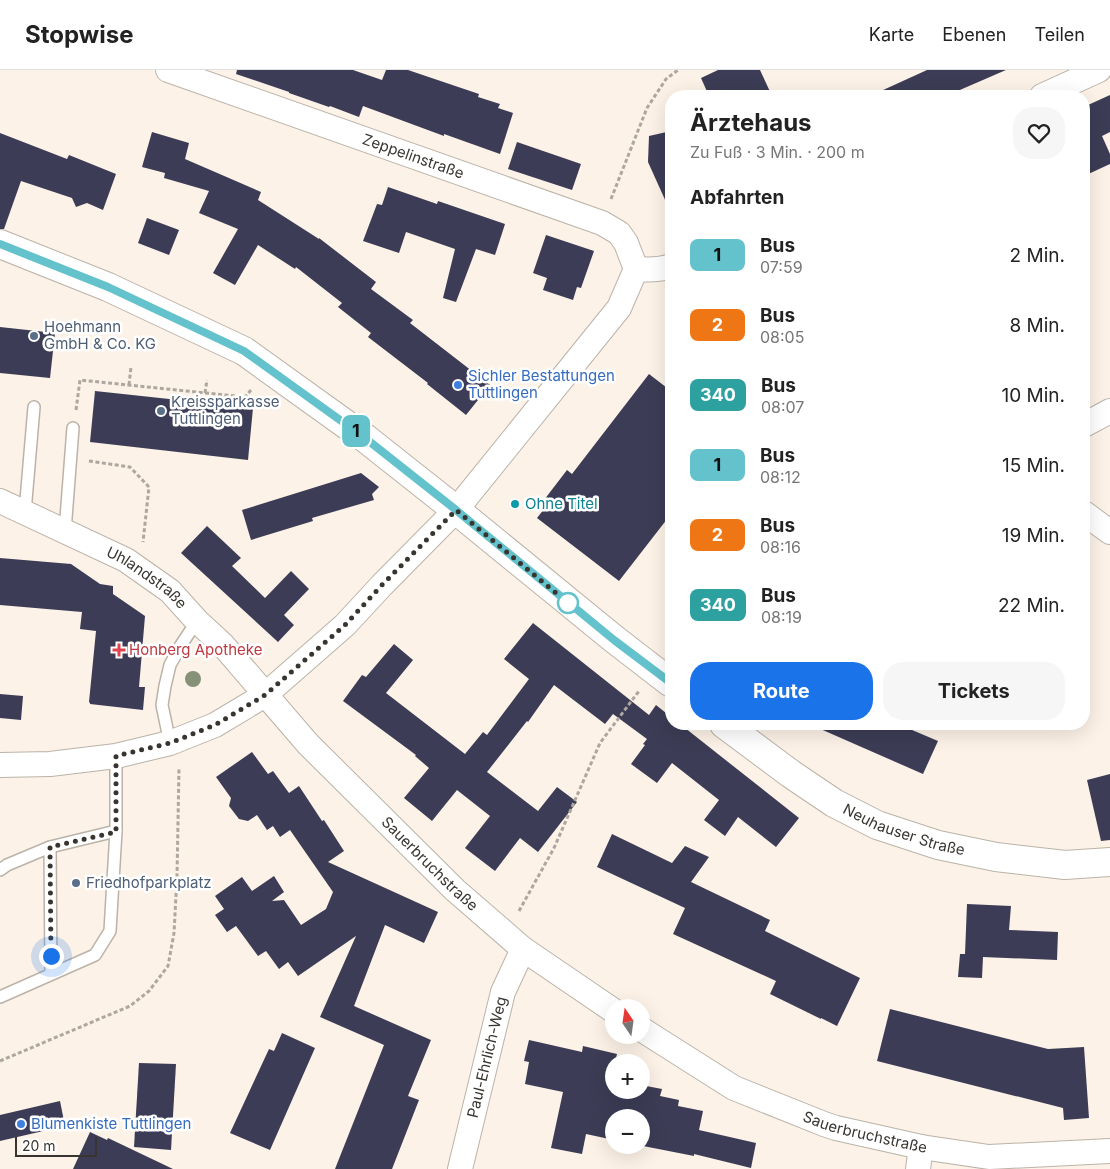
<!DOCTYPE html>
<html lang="de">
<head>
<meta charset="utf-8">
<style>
	body { margin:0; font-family:Inter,sans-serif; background:#f6f6f6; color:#222; height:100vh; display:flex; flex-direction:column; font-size:19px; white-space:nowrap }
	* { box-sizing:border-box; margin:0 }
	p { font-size:16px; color:#767676 }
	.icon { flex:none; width:28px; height:28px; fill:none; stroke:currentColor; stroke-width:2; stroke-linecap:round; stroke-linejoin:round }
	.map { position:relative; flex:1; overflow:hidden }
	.sheet { position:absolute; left:665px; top:20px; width:425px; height:640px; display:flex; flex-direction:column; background:#fff; border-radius:20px; box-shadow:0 5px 20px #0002 }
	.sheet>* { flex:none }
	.badge { padding:0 10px; border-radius:8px; font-size:18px; line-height:32px }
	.needle { width:32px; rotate:347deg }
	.controls { position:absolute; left:605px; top:929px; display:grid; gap:10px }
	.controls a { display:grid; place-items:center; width:45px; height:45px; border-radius:50%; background:#fff; box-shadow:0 5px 20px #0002; font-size:25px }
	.scale { position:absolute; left:15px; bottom:12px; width:82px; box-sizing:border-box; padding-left:5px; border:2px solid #383531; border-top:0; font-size:14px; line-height:18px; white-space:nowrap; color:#383531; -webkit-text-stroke:4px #fff; paint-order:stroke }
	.you { position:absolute; width:25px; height:25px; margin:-12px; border:4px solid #fff; border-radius:50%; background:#1a73e8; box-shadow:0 0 0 8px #1a73e833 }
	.map>.badge { position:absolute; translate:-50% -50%; box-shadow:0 0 0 2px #fff }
	h2 { padding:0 25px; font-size:19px; line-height:45px }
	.round { display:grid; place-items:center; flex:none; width:52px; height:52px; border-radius:20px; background:#f6f6f6 }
	.headline { display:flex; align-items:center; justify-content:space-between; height:85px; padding:0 25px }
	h1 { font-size:24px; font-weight:700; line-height:38px }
	.cta { display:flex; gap:10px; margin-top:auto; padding:10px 25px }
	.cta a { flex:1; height:58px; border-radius:20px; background:#1a73e8; color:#fff; font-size:20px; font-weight:700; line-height:58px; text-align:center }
	.cta a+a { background:#f6f6f6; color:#222 }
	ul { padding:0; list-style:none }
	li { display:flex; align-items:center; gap:15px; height:70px; padding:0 25px }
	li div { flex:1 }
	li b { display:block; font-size:19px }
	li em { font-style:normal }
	li .badge { min-width:55px; font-weight:700; text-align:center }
	header { display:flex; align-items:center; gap:30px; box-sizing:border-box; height:70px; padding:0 25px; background:#fff; border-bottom:1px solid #e0e0e0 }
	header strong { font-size:24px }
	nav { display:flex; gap:28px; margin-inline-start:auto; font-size:18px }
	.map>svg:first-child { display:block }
	.building { fill:#3c3c56 }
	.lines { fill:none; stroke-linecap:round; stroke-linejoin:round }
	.lane-casing { stroke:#bbb3a8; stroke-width:14 }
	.street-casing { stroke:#bbb3a8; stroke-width:26 }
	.secondary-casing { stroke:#bbb3a8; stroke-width:30 }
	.path { stroke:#aea79f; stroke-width:3; stroke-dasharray:4 2.5; stroke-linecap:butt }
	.lane { stroke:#fff; stroke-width:11 }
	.street { stroke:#fff; stroke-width:24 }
	.secondary { stroke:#fff; stroke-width:28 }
	.tree { fill:#859278 }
	.line-casing { stroke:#fff; stroke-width:11 }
	.line { stroke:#63c2cb; stroke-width:8 }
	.walk { stroke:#383531; stroke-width:5; stroke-dasharray:0 9 }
	.service-dot { fill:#5c6f8a; stroke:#fff; stroke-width:2 }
	.shop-dot { fill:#3f7fe0; stroke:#fff; stroke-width:2 }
	.culture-dot { fill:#0f9aa8; stroke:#fff; stroke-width:2 }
	.stop-dot { fill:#fff; stroke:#63c2cb; stroke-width:2.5 }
	.health-dot { fill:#e0444e; stroke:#fff; stroke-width:2 }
	.labels { text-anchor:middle; stroke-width:5; stroke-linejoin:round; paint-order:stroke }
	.street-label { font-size:15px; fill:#383531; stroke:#fff }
	.service-label { font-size:15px; fill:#4e5e75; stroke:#fff; text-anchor:start }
	.shop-label { font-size:15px; fill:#366cbe; stroke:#fff; text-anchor:start }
	.culture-label { font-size:15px; fill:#0d838f; stroke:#fff; text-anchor:start }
	.health-label { font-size:15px; fill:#be3a42; stroke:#fff; text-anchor:start }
</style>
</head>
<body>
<header>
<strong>Stopwise</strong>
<nav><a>Karte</a><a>Ebenen</a><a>Teilen</a></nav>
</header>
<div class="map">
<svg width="1110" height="1099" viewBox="0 0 1110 1099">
	<rect width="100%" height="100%" fill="#fcf2e7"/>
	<g class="building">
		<path d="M237 0H353L382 10 386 0H408L479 24 478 27 500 34 498 38 513 43 500 84 444 64V66L363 36 359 47 330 36 329 37 289 23V22L236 4Z"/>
		<path d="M718 0H760L772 26H709L701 8Z"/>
		<path d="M927 0H1006L946 26H870Z"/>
		<path d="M1110 25V62L1102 66 1110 84V94L1084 106V26L1088 35Z"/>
		<path d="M671 61V143L648 92 649 66Z"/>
		<path d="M152 62 189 73 185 89 261 122 258 130 319 169V168L376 212 371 219 413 250 410 253 490 315 466 345 427 314 428 313 368 267 371 263 338 237 342 233 296 197 295 199 258 175 235 215 213 203 238 159 199 143 209 121 164 108 165 103 142 97Z"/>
		<path d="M0 63 67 89 69 85 116 104 103 140 87 133 76 137 72 128 21 111 4 159H0Z"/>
		<path d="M517 72 581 94 572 120 508 99Z"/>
		<path d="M388 117 437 134 438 131 505 154 495 185 476 179 456 232 443 228 455 179 406 162 399 183 363 171 377 134 382 135Z"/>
		<path d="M147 148 179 160 169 185 138 173Z"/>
		<path d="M546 165 594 181 581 218 577 217 573 230 543 220 547 208 533 203Z"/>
		<path d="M0 257 55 263 50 308 0 303Z"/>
		<path d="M649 304 671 321V444L619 511 537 448 548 434 544 430 567 400 572 404Z"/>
		<path d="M95 321 253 338 248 390 90 372Z"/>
		<path d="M361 403 379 417 372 424 374 430 312 448 313 451 251 470 242 440Z"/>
		<path d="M207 456 241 488 232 496 265 528 291 501 309 519 284 545 294 555 278 572 181 483Z"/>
		<path d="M0 488 71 494 100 514 113 516V524L145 546 139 617H145L143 640 90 634V633L89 632 96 561 80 559 82 542 0 535Z"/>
		<path d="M533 553 649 645 656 635 671 647V654H680L799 748 776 777 738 747 725 766 704 750 719 730 672 693 657 713 631 694 645 675 643 674 647 669 613 644 605 654 554 615 528 652 527 651 487 702 538 741 557 717 577 732 538 782 520 768 495 801 465 778 490 746 457 720 432 751 404 728 429 698 415 686 416 685 343 631 362 605 366 607 394 574 413 590 386 623 465 684 483 662 487 665 529 609 504 589Z"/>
		<path d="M0 624 23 626 21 650 0 648Z"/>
		<path d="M809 654H898L938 671 923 704Z"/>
		<path d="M252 682 268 704 273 701 289 723 299 716 322 751 324 750 344 781 328 792 438 842 424 873 385 855 354 936 431 970 408 1026 419 1030 392 1099H335L384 975 320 947 356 866 298 906 288 892 279 899 266 881 258 886 236 856 227 862 215 845 224 839 215 826 242 807 252 821 274 806 284 822 272 831 284 830 301 855 326 839 333 822 290 760 280 767 273 756 267 760 257 745 248 751 239 749 229 736 231 728 216 707Z"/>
		<path d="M1110 704V770L1101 771 1087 710Z"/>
		<path d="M612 764 672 793 685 776 709 787 691 812 770 850 765 861 860 908 837 956 821 948V949L770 924 776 911 673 864 685 838 597 797Z"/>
		<path d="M967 834 1011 836 1009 860 1058 862 1057 890 983 887 982 908 958 907 960 884H965Z"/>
		<path d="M890 939 1048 979 1084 977 1089 1048 1064 1050 1063 1038 877 991Z"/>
		<path d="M282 963 315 978 270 1080 230 1063 269 979 274 981Z"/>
		<path d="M529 970 582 982 583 976 617 984 615 992H614L612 1009H614V1020H641V1015L662 1019 660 1026 679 1030 678 1036 703 1041 699 1060 756 1073 751 1098 694 1084V1086L638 1075H641V1048H614V1070L586 1064 582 1084 551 1078 563 1022 525 1014 529 992 524 991Z"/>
		<path d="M139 993 176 994 171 1080 134 1077Z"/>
		<path d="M60 1031 65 1056 0 1071V1045Z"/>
		<path d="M90 1062 107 1070 108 1068 173 1099H73Z"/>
	</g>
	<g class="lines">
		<defs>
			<g id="lane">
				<path d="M25 442 34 337"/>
				<path d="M65 461 73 358"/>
				<path d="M170 673 162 635 165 616 170 595 181 575 197 551"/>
				<path d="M50 777 116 761"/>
				<path d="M0 800 7 795 50 777 51 904"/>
				<path d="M0 927 95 885 110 861 116 761V686"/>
			</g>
			<g id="street">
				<path id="s1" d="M168 0 602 153 619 163 626 173 636 199"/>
				<path d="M1042 26 1099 0"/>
				<path d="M636 199C648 200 660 200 671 196"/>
				<path d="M1084 355 1110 341"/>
				<path id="s2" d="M0 431 126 490 170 521 197 551 222 574 308 674 455 820 523 879 614 941"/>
				<path d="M1084 443 1110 462"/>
				<path d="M0 695 50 694 116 686 170 673 215 655 265 625 345 555 382 515 456 440 619 238 636 199"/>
				<path id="s3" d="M641 959 734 1018 824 1054 836 1058 921 1077 989 1087 1110 1081"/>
				<path id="s4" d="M460 1099 503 922 523 879"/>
				<path d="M918 1099 921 1077"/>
			</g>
			<g id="secondary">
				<path d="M0 174 108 217 244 281 365 368 456 440 614 569 671 613"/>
				<path id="s5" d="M724 654 791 704 834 733 877 755 938 775 996 787 1065 795 1110 792"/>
			</g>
		</defs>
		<use href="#lane" class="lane-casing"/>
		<use href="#street" class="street-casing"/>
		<use href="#secondary" class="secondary-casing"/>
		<g class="path">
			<path d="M611 129 647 38 666 9 678 0"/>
			<path d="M129 315 131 297"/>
			<path d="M205 323 207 310"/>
			<path d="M76 340 80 310 245 327 251 320"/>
			<path d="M89 391 130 397 149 417 143 472"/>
			<path d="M519 841 554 778 600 673 639 621"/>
			<path d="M0 991 130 936 149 921 168 896 174 863 177 807 179 697"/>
		</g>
		<use href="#lane" class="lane"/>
		<use href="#street" class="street"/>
		<use href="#secondary" class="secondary"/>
	</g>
	<circle class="tree" cx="193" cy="609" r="8"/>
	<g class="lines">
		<defs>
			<path id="line" d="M0 174 108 217 244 281 365 368 456 440 614 570 671 613"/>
		</defs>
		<use href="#line" class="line-casing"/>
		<use href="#line" class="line"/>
		<path class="walk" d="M51 886 50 777 116 762V686L170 673 215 655 265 625 345 555 382 515 456 440 568 533"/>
	</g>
	<g class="service-dot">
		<circle cx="34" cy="266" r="5"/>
		<circle cx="161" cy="341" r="5"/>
		<circle cx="76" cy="813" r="5"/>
	</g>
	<g class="shop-dot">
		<circle cx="458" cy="315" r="5"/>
		<circle cx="21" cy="1054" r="5"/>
	</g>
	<circle class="culture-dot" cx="515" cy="434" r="5"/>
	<circle class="stop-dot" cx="568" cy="533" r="10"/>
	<path class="health-dot" d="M116.5 572.5h5v5h5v5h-5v5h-5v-5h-5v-5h5z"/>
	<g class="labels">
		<g class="street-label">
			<text dy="5" stroke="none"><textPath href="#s1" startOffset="260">Zeppelinstraße</textPath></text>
			<text dy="5" stroke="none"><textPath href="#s2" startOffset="166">Uhlandstraße</textPath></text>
			<text dy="5" stroke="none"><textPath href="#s5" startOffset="211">Neuhauser Straße</textPath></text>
			<text dy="5" stroke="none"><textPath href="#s2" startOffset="570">Sauerbruchstraße</textPath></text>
			<text dy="5" stroke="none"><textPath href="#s4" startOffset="115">Paul-Ehrlich-Weg</textPath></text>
			<text dy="5" stroke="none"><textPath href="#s3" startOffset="249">Sauerbruchstraße</textPath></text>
		</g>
		<g class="service-label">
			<text x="44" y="262">Hoehmann<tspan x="44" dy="17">GmbH &amp; Co. KG</tspan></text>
			<text x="171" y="337">Kreissparkasse<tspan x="171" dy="17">Tuttlingen</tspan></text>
			<text x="86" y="818">Friedhofparkplatz</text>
		</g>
		<g class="shop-label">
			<text x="468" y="311">Sichler Bestattungen<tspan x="468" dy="17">Tuttlingen</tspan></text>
			<text x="31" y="1059">Blumenkiste Tuttlingen</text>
		</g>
		<g class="culture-label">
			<text x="525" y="439">Ohne Titel</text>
		</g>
		<g class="health-label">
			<text x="129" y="585">Honberg Apotheke</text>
		</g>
	</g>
</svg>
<div class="controls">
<a><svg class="needle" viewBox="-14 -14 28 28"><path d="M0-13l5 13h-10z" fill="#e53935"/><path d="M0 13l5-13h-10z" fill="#767676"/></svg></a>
<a>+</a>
<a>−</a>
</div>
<div class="scale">20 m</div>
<div class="you" style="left:51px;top:886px"></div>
<b class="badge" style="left:356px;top:361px;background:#63c2cb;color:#111">1</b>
<section class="sheet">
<div class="headline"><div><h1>Ärztehaus</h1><p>Zu Fuß · 3 Min. · 200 m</p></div><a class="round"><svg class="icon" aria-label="heart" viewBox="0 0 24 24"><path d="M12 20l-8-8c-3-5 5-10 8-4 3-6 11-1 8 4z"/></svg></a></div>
<h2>Abfahrten</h2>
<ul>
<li><span class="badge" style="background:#63c2cb;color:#111">1</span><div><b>Bus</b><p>07:59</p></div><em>2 Min.</em></li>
<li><span class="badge" style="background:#ee7614;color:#fff">2</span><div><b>Bus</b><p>08:05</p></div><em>8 Min.</em></li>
<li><span class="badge" style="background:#2da0a0;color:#fff">340</span><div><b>Bus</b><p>08:07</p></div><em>10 Min.</em></li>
<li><span class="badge" style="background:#63c2cb;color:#111">1</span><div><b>Bus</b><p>08:12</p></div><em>15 Min.</em></li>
<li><span class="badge" style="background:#ee7614;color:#fff">2</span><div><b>Bus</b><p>08:16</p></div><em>19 Min.</em></li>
<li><span class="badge" style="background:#2da0a0;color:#fff">340</span><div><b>Bus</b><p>08:19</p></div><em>22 Min.</em></li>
</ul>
<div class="cta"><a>Route</a><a>Tickets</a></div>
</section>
</div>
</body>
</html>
